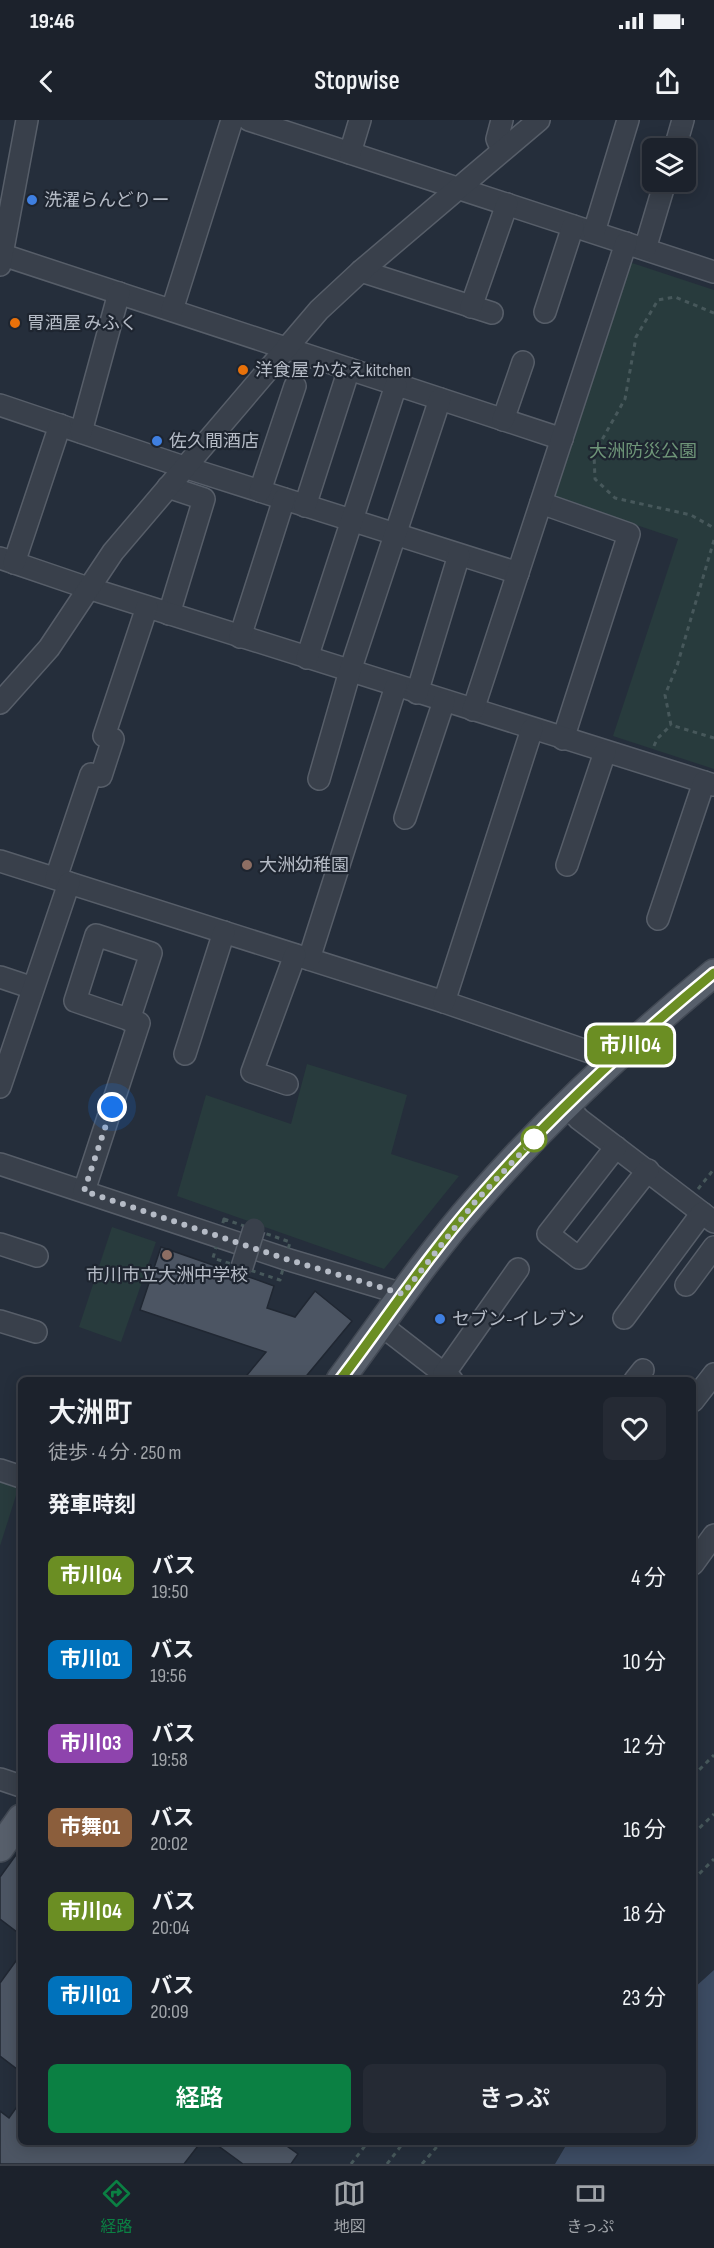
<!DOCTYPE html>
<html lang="ja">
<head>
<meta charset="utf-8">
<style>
	body { margin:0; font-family:"Sofia Sans Condensed","Noto Sans JP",sans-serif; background:#252a34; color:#f1f3f6; height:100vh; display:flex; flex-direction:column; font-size:22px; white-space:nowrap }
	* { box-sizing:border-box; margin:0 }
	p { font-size:20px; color:#a0a4a9 }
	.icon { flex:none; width:33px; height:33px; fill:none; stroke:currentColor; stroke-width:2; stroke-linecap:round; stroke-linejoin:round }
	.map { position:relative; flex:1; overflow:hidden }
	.sheet { position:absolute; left:18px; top:1257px; width:678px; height:768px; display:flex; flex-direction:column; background:#1c222c; border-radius:9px; box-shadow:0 3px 15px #0003,0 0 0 2px #3a3f48 }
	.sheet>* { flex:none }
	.badge { padding:0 12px; border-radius:9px; font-size:21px; line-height:39px }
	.buttons { position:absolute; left:642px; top:18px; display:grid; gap:12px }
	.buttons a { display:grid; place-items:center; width:54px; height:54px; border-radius:9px; background:#1c222c; box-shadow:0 3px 15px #0003,0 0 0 2px #3a3f48; font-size:30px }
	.you { position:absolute; width:30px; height:30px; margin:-15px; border:4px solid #fff; border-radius:50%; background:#1a73e8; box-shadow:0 0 0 9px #1a73e833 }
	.map>.badge { position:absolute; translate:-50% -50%; box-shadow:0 0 0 3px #fff }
	h2 { padding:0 30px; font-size:22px; line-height:54px }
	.round { display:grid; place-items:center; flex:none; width:63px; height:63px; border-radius:9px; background:#252a34 }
	.summary { display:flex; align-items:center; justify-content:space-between; height:102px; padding:0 30px }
	h1 { font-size:28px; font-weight:600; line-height:45px }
	.button { display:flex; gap:12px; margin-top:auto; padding:12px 30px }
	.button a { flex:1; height:69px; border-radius:9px; background:#0b8043; color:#fff; font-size:24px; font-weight:600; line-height:69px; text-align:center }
	.button a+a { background:#252a34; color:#f1f3f6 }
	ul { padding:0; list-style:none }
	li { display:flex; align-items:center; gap:18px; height:84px; padding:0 30px }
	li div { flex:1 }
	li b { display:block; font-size:22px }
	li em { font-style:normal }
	li .badge { min-width:66px; font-weight:700; text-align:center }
	.status { display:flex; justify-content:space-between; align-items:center; height:42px; padding:0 30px; background:#1c222c; direction:ltr }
	.status svg { height:16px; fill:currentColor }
	header { display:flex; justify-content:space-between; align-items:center; height:78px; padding:0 30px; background:#1c222c; font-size:27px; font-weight:600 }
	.menu { display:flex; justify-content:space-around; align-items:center; height:84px; border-top:2px solid #3a3f48; background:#1c222c; font-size:16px; color:#a0a4a9 }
	.menu a { display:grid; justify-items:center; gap:3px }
	.menu .current { color:#0b8043 }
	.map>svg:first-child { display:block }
	.green { fill:#283b3d }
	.water { fill:#3c4b62 }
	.building { fill:#4c5563; stroke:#202732; stroke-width:1.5 }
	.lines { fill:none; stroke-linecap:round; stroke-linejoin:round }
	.minor-casing { stroke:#575e69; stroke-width:24 }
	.major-casing { stroke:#424954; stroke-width:30 }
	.path { stroke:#47585b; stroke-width:3; stroke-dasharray:4.5 4.5; stroke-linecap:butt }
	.minor { stroke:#39404b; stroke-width:21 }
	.major { stroke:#575f6b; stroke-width:27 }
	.minor-bridge-casing { stroke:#575e69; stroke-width:24; stroke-linecap:butt }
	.minor-bridge { stroke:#39404b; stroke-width:21 }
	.line-casing { stroke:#fff; stroke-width:14 }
	.line { stroke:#6b8e23; stroke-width:9 }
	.walk { stroke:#b5bbc6; stroke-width:6; stroke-dasharray:0 10.8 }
	.shop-dot { fill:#3f7fe0; stroke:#1e2530; stroke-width:2 }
	.food-dot { fill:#e8710a; stroke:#1e2530; stroke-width:2 }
	.education-dot { fill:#8d6e63; stroke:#1e2530; stroke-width:2 }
	.stop-dot { fill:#fff; stroke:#6b8e23; stroke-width:3 }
	.labels { text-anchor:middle; stroke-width:4.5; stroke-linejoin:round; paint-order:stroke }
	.poi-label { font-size:18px; fill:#b5bbc6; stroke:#1e2530; text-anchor:start }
	.park-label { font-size:18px; fill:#6e9578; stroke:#1e2530 }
</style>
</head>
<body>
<div class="status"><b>19:46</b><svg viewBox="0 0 49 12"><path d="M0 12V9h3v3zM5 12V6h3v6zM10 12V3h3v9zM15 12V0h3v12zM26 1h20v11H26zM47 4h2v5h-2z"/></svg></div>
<header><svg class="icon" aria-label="back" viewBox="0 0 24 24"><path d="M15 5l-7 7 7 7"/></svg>Stopwise<svg class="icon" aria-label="share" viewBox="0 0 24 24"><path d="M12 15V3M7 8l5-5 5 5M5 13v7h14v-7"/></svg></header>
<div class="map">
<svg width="714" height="2044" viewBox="0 0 714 2044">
	<rect width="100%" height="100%" fill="#252e3b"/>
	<g class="green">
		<path d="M629 142 714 170V649L613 616 678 419 553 377Z"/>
		<path d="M307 944 407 975 391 1034 459 1056 384 1149 177 1076 206 975 291 1004Z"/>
		<path d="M112 1107 156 1122 121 1222 79 1207Z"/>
		<path d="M0 1359 19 1366 0 1426Z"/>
	</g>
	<path class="water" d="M714 1850V2044H555L568 2022H693V1869Z"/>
	<g class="building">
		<path d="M161 1127 230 1151 238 1159 249 1157 274 1166 267 1188 295 1197 315 1171 352 1201 303 1260H243L266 1232 140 1190Z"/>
		<path d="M21 1728V1815L0 1799V1757Z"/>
		<path d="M21 1834V1952L0 1936V1863Z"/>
		<path d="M21 1981V2022H201L184 2044H0V1991L9 1998Z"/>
		<path d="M213 2022H281L298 2034 291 2044H243Z"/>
	</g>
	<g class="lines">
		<defs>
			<g id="minor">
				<path d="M249 0 714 152"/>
				<path d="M675 28 683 0"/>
				<path d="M502 30 497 19 502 0"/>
				<path d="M350 33 360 0"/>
				<path d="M594 112 628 0"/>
				<path d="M645 129 665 62"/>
				<path d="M0 134 562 319"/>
				<path d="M0 145 27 0"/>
				<path d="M361 151 492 193"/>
				<path d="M471 187 507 84"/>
				<path d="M172 190 232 0"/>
				<path d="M545 192 573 106"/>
				<path d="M0 285 184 347 518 453"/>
				<path d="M503 300 523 242"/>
				<path d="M81 312 119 173"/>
				<path d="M168 367 204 379 169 494"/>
				<path d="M260 371 295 266"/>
				<path d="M541 383 629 414 563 619"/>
				<path d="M305 386 349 249"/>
				<path d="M0 438 88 468 714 665"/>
				<path d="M14 443 60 305"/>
				<path d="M240 517 284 379"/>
				<path d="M307 538 396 265"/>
				<path d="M417 573 459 435"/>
				<path d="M0 583 49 528 113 432 319 190 361 151 539 0"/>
				<path d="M473 590 626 123"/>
				<path d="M319 659 350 551 440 279"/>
				<path d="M405 698 444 581"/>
				<path d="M0 741 444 882 613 940"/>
				<path d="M567 745 605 632"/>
				<path d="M56 758 91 654 101 656 113 619 104 616 147 487"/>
				<path d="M658 799 704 662"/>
				<path d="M309 839 396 566"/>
				<path d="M0 857 33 868"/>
				<path d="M444 882 532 609"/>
				<path d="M185 934 224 812"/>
				<path d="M287 964 252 952 295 835"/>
				<path d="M0 967 69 763"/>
				<path d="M567 986 579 999 714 1102"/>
				<path d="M616 1027 548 1114 579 1138 648 1050"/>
				<path d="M0 1044 286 1139 403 1174"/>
				<path d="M84 1071 139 903 75 881 96 815 151 833 129 900"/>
				<path d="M0 1124 37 1136"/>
				<path d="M686 1165 714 1127"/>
				<path d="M624 1198 702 1093"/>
				<path d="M0 1201 36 1212"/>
				<path d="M381 1205 452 1260"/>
				<path d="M444 1254 518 1149"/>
				<path d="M635 1260 643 1250"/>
				<path d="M693 1281 714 1254"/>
				<path d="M0 1350 21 1357"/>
				<path d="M693 1444 714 1415"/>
				<path d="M0 1659 21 1666"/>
			</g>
			<g id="major">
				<path d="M340 1260C384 1201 426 1138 475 1082 547 999 629 923 714 853"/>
				<path d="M0 1728 21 1698"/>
			</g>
		</defs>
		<use href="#minor" class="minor-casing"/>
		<use href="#major" class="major-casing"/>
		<g class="path">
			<path d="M714 193 675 177 658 180 636 217 625 279 594 334 595 359 615 378 691 395 714 408"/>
			<path d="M714 420 677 546 665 575 671 605 714 618"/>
			<path d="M654 626 657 619 671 605"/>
			<path d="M698 1069 714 1049"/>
			<path d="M224 1099 290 1122 280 1160 213 1138Z"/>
			<path d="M693 1656 714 1635"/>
			<path d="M693 1714 714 1694"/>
			<path d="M693 1760 714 1739"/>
			<path d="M351 2044 368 2022"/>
			<path d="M387 2044 404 2022"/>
			<path d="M422 2044 441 2022"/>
		</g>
		<use href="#minor" class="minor"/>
		<use href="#major" class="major"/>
		<defs>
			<path id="minor-bridge" d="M242 1147 254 1109"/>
		</defs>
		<use href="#minor-bridge" class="minor-bridge-casing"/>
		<use href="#minor-bridge" class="minor-bridge"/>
	</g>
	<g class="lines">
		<defs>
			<path id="line" d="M340 1260C385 1201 426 1138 475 1082 547 999 629 923 714 853"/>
		</defs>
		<use href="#line" class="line-casing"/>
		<use href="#line" class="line"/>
		<path class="walk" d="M112 987 84 1071 286 1139 403 1174 474 1083 538 1015 534 1019"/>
	</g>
	<g class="shop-dot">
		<circle cx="32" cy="80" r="6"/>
		<circle cx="157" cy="321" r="6"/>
		<circle cx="440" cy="1199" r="6"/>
	</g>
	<g class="food-dot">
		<circle cx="15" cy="203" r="6"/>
		<circle cx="243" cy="250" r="6"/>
	</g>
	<g class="education-dot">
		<circle cx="247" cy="745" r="6"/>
		<circle cx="167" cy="1135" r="6"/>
	</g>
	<circle class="stop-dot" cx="534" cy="1019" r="12"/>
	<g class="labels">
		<g class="poi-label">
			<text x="44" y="86">洗濯らんどりー</text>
			<text x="27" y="209">胃酒屋 みふく</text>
			<text x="255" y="256">洋食屋 かなえkitchen</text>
			<text x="169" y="327">佐久間酒店</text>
			<text x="259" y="751">大洲幼稚園</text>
			<text x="167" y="1161" text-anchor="middle">市川市立大洲中学校</text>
			<text x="452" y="1205">セブン-イレブン</text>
		</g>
		<g class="park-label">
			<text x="643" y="337">大洲防災公園</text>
		</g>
	</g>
</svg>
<div class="buttons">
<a><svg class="icon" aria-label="layers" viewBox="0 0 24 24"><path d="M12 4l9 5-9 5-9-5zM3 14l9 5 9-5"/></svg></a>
</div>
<div class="you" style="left:112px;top:987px"></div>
<b class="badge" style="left:630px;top:925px;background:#6b8e23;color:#fff">市川04</b>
<section class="sheet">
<div class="summary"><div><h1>大洲町</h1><p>徒歩 · 4 分 · 250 m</p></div><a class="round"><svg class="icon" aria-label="heart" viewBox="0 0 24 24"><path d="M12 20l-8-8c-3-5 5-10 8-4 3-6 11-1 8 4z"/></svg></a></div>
<h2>発車時刻</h2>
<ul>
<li><span class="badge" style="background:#6b8e23;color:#fff">市川04</span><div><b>バス</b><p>19:50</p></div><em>4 分</em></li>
<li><span class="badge" style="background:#0072bc;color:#fff">市川01</span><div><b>バス</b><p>19:56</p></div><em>10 分</em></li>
<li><span class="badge" style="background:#8e44ad;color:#fff">市川03</span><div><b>バス</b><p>19:58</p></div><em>12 分</em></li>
<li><span class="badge" style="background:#8b5e3c;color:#fff">市舞01</span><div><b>バス</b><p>20:02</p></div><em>16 分</em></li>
<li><span class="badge" style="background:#6b8e23;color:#fff">市川04</span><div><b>バス</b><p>20:04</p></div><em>18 分</em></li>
<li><span class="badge" style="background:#0072bc;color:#fff">市川01</span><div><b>バス</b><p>20:09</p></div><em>23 分</em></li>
</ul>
<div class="button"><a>経路</a><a>きっぷ</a></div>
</section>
</div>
<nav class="menu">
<a class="current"><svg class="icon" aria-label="directions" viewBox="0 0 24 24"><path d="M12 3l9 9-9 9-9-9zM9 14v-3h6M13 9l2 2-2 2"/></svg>経路</a>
<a><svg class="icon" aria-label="map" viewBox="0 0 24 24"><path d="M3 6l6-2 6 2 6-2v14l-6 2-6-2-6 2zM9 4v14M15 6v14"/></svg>地図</a>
<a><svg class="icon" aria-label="tickets" viewBox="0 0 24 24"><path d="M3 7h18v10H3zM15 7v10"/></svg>きっぷ</a>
</nav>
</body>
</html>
